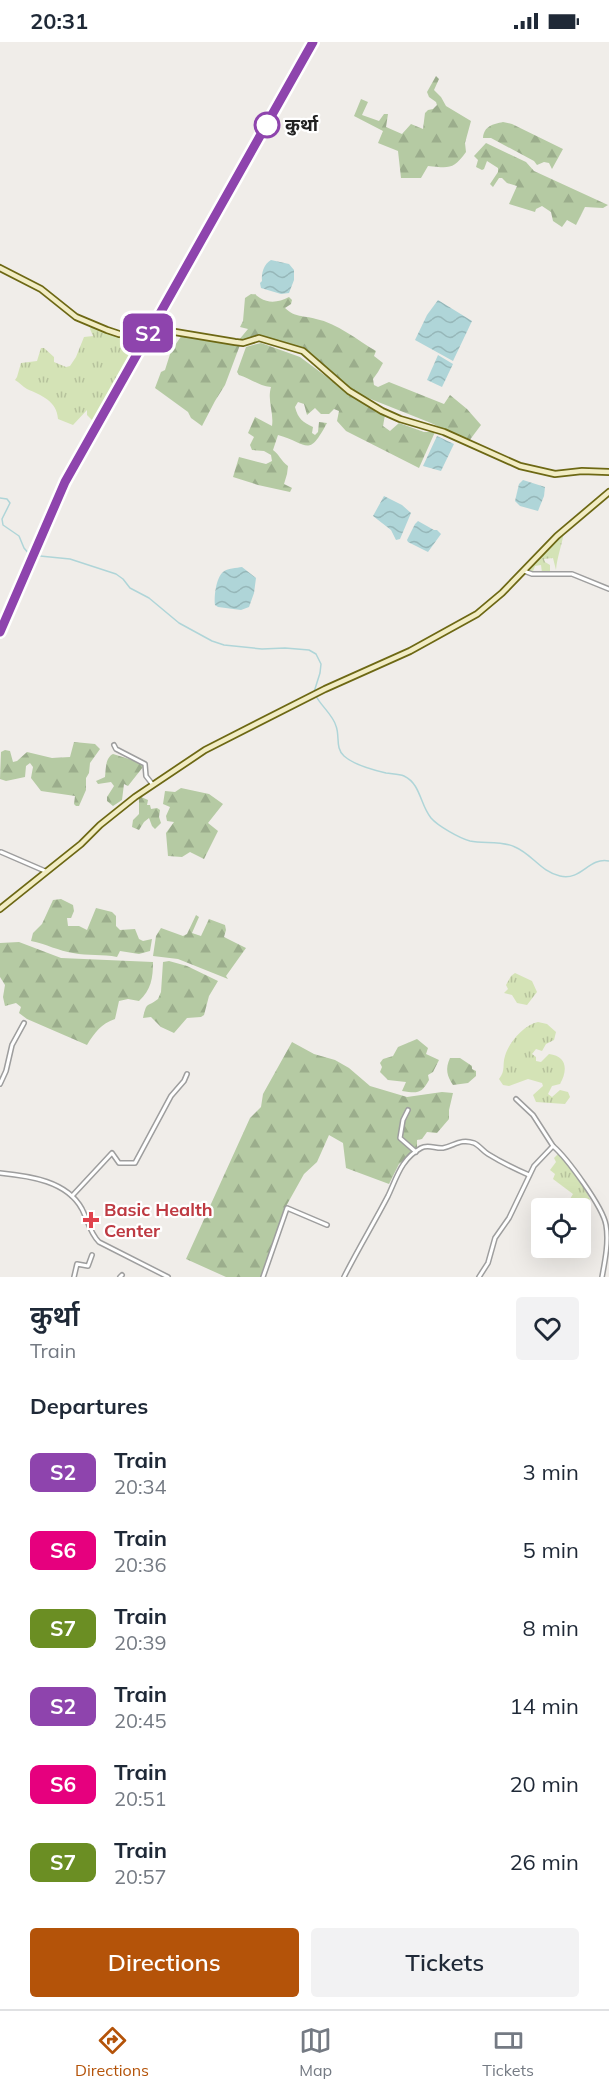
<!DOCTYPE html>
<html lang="en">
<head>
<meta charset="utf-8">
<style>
	body { margin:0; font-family:Mulish,"Noto Sans Devanagari",sans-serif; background:#f2f2f3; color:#1f2937; height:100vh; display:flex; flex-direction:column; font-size:22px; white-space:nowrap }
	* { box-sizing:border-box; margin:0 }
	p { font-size:20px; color:#747a83 }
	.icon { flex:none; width:33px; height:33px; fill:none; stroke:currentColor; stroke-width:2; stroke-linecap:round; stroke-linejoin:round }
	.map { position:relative; height:1235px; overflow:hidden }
	.details { display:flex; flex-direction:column; background:#fff; flex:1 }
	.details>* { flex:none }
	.badge { padding:0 12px; border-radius:9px; font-size:21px; line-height:39px }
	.tools { position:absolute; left:531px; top:1156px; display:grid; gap:12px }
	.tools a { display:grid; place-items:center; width:60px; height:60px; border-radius:6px; background:#fff; box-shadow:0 6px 24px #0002; font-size:30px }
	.map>.badge { position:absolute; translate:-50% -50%; box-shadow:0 0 0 3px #fff }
	h2 { padding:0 30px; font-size:22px; line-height:54px }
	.round { display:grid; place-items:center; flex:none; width:63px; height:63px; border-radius:6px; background:#f2f2f3 }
	.summary { display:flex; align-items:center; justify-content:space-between; height:102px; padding:0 30px }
	h1 { font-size:28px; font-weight:600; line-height:45px }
	.primary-button { display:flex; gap:12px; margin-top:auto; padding:12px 30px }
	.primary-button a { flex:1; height:69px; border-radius:6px; background:#b45309; color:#fff; font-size:24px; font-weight:600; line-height:69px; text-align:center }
	.primary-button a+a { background:#f2f2f3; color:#1f2937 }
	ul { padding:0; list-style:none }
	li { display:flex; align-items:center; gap:18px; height:78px; padding:0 30px }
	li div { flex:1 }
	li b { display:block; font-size:22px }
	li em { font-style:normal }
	li .badge { min-width:66px; font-weight:700; text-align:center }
	.status { display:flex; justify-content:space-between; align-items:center; height:42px; padding:0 30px; background:#fff; direction:ltr }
	.status svg { height:16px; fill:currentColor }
	.tab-bar { display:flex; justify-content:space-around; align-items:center; height:84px; border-top:2px solid #e0e1e3; background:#fff; font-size:16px; color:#747a83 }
	.tab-bar a { display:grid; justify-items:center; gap:3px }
	.tab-bar .selected { color:#b45309 }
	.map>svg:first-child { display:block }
	.grass { fill:url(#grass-tufts) }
	.forest { fill:url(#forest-firs) }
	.water { fill:url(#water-waves) }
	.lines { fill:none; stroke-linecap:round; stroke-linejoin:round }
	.stream { stroke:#afd5d8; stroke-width:1.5 }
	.street-casing { stroke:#9e9e9e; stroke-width:6 }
	.secondary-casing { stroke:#6d6814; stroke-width:8 }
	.street { stroke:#fff; stroke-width:3 }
	.secondary { stroke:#f2edc5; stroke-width:4.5 }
	.rail { stroke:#6f6f6f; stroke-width:1.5; stroke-dasharray:12 12; stroke-linecap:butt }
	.line-casing { stroke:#fff; stroke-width:14 }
	.line { stroke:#8e44ad; stroke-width:9 }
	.stop-dot { fill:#fff; stroke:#8e44ad; stroke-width:3 }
	.health-dot { fill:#e0444e; stroke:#fff; stroke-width:2 }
	.labels { text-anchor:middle; stroke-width:4.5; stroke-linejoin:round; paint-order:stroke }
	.stop-label { font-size:18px; font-weight:bold; fill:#212121; stroke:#fff; text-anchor:start }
	.health-label { font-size:18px; font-weight:bold; fill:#be3a42; stroke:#fff; text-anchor:start }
</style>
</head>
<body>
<div class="status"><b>20:31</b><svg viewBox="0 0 49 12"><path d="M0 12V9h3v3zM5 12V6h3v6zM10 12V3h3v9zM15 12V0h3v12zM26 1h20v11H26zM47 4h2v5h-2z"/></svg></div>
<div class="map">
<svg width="609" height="1235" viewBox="0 0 609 1235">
	<defs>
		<pattern id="grass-tufts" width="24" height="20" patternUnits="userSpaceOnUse" patternTransform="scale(1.5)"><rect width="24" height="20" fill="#d4e3b6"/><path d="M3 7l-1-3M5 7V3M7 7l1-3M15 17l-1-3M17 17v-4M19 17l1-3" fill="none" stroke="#b6c29c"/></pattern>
		<pattern id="forest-firs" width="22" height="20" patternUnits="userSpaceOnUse" patternTransform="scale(1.5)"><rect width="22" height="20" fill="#b5caa3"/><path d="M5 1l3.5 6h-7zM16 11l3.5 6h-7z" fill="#9bad8c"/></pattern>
		<pattern id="water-waves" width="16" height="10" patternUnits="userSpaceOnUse" patternTransform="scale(1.5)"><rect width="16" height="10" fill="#afd5d8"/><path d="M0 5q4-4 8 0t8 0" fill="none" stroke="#96b7b9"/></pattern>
	</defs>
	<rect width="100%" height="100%" fill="#f0ede9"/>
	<g class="grass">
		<path d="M91 283 126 295 144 288 125 329 94 380 87 373V368L73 383 58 377C57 359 41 353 27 347 23 345 19 340 15 338L17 335 21 321 37 319 41 306H44L54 315V320L66 325 70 324 76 315 84 295 93 294 90 287Z"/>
		<path d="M564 490C562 503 557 515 556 528L553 516 544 517 545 520 550 523V530L542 531 541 523 535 524 532 532 527 531 526 527Z"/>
		<path d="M515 931 532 939 537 950 527 963 517 961 512 953 504 951 508 947 506 943 511 934Z"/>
		<path d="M538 980 547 982 556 990 554 998 546 1002 542 1009 536 1007 532 1012 536 1015V1019L541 1020 549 1012C567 1014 568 1028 560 1042L552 1044 548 1052 552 1055 560 1048 568 1050 570 1055 565 1062 536 1060 533 1053 543 1044 542 1041 528 1037 509 1044 503 1043 499 1037C506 1028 502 1023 505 1014 509 1000 524 983 538 980Z"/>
		<path d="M558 1112C570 1126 583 1141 590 1157L584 1166 570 1157 573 1152 553 1137 555 1132 550 1128 556 1120 554 1116Z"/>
	</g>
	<g class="forest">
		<path d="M436 34 439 37 434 48 441 55 446 64 471 79 465 101 466 110C453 128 449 126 428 124L421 136H401L398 109 378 101 383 89 354 74 361 57 368 60 362 73 379 79 384 72H388L386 85 402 92 411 82 423 87 425 71 428 68 433 67 437 63 436 60 429 55 427 50Z"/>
		<path d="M503 80 512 82 563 107 552 127 549 121 544 120 537 123 534 119 491 96H483C484 84 493 82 503 80Z"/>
		<path d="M486 101 526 120 534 129 608 163 603 166 585 165 576 183 567 178 562 185 553 179 551 170 542 164 536 167 535 170 509 162 517 144 507 141 502 136H499L493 145 490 142 498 130V126L487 119 484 127 482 128 476 125 478 118 474 114Z"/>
		<path d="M251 252C260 253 252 251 260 256 270 262 279 260 289 255L292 258 291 262 285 266C296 276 302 273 316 277 337 281 357 298 376 309L374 314 383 321 378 330 373 337 374 343 378 345 389 340 444 362 450 353 467 367 481 383 469 399 431 381 358 352 304 307 261 294 238 299 248 287 240 285 243 279 245 256Z"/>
		<path d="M182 293 240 303 225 343 215 359 202 384 191 376 188 370 155 346 161 330 165 328 171 309Z"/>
		<path d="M261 301 300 315 351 353 385 373 383 384 390 389 399 381 424 390H435L419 426 346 389 337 379 339 369 334 367 329 372H321L315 366 307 373 304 362 298 360 295 365C298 377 303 380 313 385L312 391 315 393 318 390 319 380 327 381C308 416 309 402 278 393L273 408C279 412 281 419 288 424L287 432 284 442 292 446 290 450 258 443 233 435 239 415 266 422 272 419 271 413 264 409 252 408 250 403 254 395 248 391 255 375 272 384C274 370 267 359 271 345 258 344 252 337 239 333L237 330 246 305Z"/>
		<path d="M74 700 95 702 100 707 90 721 89 731 86 736V748L79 764H76L74 762 75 754 41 749 31 736 33 725 30 721 26 724 25 735 6 739 0 737 1 710 5 708 10 709 13 720 17 719 27 710 52 716 70 715Z"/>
		<path d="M113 712 142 721 143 725 128 744 124 742 122 758 113 764 107 759V755L114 744 111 740 98 742 96 739 105 735C106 727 105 716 113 712Z"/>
		<path d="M181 746 209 752 223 762 208 781 218 789 204 817 190 810 182 815 168 814 166 791 174 780 167 779 166 774 170 765 163 762 165 749 175 750Z"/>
		<path d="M139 754 148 758 147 763H150L151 767 157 766 160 768 159 775 161 781 155 787 152 784 149 776 144 780 139 788 132 785 133 778 139 772Z"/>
		<path d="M61 857 73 863 74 869 71 876H67L68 884H79L87 888 96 866 112 870 116 874V884L120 888 135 887 139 897 143 899 152 897 150 909 139 912 120 909 117 915C103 912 88 914 73 911 59 909 46 902 31 899L33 891 42 882 53 858Z"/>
		<path d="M196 873 199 875 192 891 201 894 209 877 225 883 226 888 224 895 246 906 226 934 228 937 178 917 153 914 156 894 161 886 183 894 187 892Z"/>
		<path d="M19 900 61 916 153 920C153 936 151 948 139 959L128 957 119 959 115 977C101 982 95 990 87 1003L27 977 19 971 21 965 16 961 5 964 3 955 5 943 0 935V901Z"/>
		<path d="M169 919 187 924 218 939 209 954 204 973 201 975 187 976 174 991 161 985 151 975 143 976C147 959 146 966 158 957L161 950 163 920Z"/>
		<path d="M417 997 428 1006 426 1012 439 1018 433 1030 428 1033 429 1038C421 1053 416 1051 402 1049L406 1040 388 1038 380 1030 382 1025 380 1021 383 1017 393 1014 398 1005Z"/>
		<path d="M292 1000 314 1012 335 1018 349 1026 370 1044 407 1055 442 1050 453 1051 449 1068V1077L437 1091 427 1090 422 1097 417 1098V1107L399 1122 389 1142 346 1126 343 1101 329 1093 317 1120 304 1132 285 1166 261 1235H226L186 1217 250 1076 261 1065 263 1052Z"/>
		<path d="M450 1016H460L472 1024V1027L476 1029V1034L468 1041 453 1043C447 1034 445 1027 450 1016Z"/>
	</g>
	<g class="water">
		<path d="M271 218 289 222 294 228V238L289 251 281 252 261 246 260 241 262 239C261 231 264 222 271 218Z"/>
		<path d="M438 258 472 279 453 319 415 298 427 273Z"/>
		<path d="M438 313 453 322 442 345 427 338Z"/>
		<path d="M437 394 454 402 441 429 423 424Z"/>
		<path d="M523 438 545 445 544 454 538 469 520 464 515 459 519 442Z"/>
		<path d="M384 454 402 463 411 471 400 497 396 498 391 488 373 474Z"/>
		<path d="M418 479 434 488H437L441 492 428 510 408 500 407 498 415 482Z"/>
		<path d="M242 525 256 536 254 551 249 565 241 568 218 565 215 563C214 554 216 536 223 530 227 526 237 526 242 525Z"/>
	</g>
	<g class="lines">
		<g class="stream">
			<path d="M0 456 7 457 10 461 2 477 3 483 19 494 24 506 30 513 70 517 116 532 123 537 130 546 149 556 179 581 212 599 224 603 262 607 285 606 309 608 316 612 321 622 320 631 314 650"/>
			<path d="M316 654C321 664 333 673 336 684 340 694 335 706 344 714 354 723 373 728 386 731 392 732 399 732 404 734 421 742 420 763 431 776 438 784 459 796 470 799 484 802 501 798 515 805 532 812 541 830 560 834 582 839 588 815 609 819"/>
		</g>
		<defs>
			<g id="street">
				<path d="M524 529 532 532H572L609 547"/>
				<path d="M114 703 116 707 145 722 146 734 153 743"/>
				<path d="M1 810 45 829"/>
				<path d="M0 1042 6 1029 12 1003 24 981"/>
				<path d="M408 1068 403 1078 400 1096 416 1110"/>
				<path d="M553 1104C567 1116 603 1165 606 1183 609 1199 605 1219 602 1235"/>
				<path d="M0 1131C30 1134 67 1139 82 1167 88 1179 90 1191 99 1200L168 1235"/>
				<path d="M72 1154 112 1111 119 1121H135L171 1054 184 1039 187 1032"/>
				<path d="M74 1235 77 1222 88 1224 92 1213"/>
				<path d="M120 1235 122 1233"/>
				<path d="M263 1235 287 1166 327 1183"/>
				<path d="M344 1235C358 1207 374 1181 388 1154 397 1135 401 1117 421 1106 428 1102 436 1107 443 1106 454 1104 461 1096 474 1101 479 1103 483 1109 488 1112 501 1120 515 1127 529 1133"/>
				<path d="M479 1235 488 1221 495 1196 509 1176 534 1124 553 1104 533 1073 516 1057"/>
			</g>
			<g id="secondary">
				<path d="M0 226 41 247 76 275 107 288 119 292 133 293 149 283 169 289 235 300 243 301 259 296 303 309 349 349 382 369 400 377 444 390 520 424 555 432 582 429 609 430"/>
				<path d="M0 867 81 802 100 783 135 755 205 708 325 647 410 609 477 572 502 551 557 494 609 450"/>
			</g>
		</defs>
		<use href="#street" class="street-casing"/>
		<use href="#secondary" class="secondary-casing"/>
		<use href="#street" class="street"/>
		<use href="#secondary" class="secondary"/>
		<path class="rail" d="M0 590 65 440 313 0"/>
	</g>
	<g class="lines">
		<defs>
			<path id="line" d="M0 590 65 440 313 0"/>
		</defs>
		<use href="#line" class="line-casing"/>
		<use href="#line" class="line"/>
	</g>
	<circle class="stop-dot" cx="267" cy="83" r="12"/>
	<path class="health-dot" d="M88 1169h6v6h6v6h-6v6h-6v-6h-6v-6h6z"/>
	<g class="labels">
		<g class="stop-label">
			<text x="285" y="89">कुर्था</text>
		</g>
		<g class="health-label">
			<text x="104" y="1174">Basic Health<tspan x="104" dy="21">Center</tspan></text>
		</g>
	</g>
</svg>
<div class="tools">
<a><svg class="icon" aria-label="locate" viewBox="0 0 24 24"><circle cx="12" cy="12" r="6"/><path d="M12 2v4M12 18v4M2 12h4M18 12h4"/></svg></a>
</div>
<b class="badge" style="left:148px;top:291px;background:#8e44ad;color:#fff">S2</b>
</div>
<section class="details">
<div class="summary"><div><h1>कुर्था</h1><p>Train</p></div><a class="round"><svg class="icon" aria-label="heart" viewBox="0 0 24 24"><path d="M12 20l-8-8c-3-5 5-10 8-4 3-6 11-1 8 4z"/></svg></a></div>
<h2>Departures</h2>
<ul>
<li><span class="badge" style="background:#8e44ad;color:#fff">S2</span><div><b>Train</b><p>20:34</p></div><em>3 min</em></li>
<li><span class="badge" style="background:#e6007e;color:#fff">S6</span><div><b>Train</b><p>20:36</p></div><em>5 min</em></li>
<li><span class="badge" style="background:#6b8e23;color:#fff">S7</span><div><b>Train</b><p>20:39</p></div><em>8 min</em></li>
<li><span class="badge" style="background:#8e44ad;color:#fff">S2</span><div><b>Train</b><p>20:45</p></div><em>14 min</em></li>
<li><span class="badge" style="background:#e6007e;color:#fff">S6</span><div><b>Train</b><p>20:51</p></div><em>20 min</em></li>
<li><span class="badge" style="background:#6b8e23;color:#fff">S7</span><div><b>Train</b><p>20:57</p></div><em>26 min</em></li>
</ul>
<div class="primary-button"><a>Directions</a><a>Tickets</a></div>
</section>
<nav class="tab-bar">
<a class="selected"><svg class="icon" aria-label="directions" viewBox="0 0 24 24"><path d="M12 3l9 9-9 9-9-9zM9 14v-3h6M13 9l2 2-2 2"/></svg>Directions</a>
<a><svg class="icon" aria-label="map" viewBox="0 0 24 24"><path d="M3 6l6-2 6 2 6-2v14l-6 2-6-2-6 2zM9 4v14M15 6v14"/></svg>Map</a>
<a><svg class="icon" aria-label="tickets" viewBox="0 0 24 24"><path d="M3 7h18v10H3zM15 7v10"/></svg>Tickets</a>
</nav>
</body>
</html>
